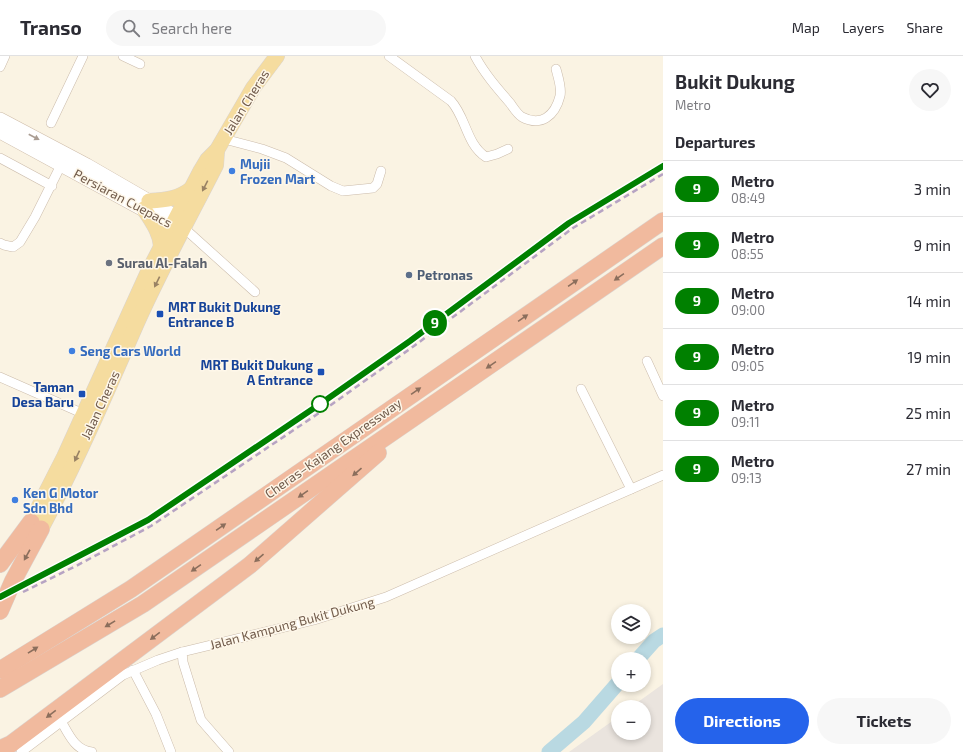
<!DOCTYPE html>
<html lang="en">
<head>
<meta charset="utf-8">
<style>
	body { margin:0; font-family:"Exo 2",sans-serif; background:#f7f7f7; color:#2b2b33; height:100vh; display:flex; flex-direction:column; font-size:15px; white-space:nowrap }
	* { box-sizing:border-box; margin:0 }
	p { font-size:13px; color:#7c7c81 }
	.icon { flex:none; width:22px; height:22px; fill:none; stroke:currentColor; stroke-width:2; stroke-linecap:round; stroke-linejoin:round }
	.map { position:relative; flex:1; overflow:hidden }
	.side { display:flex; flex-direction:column; background:#fff; width:300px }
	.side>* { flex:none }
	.badge { padding:0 8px; border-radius:13px; font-size:14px; line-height:26px }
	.fabs { position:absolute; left:611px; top:548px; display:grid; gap:8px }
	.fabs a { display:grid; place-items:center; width:40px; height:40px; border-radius:50%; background:#fff; box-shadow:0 2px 6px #0003; font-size:20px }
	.map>.badge { position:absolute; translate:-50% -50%; box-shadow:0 0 0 2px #fff }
	h2 { padding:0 12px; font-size:15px; line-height:36px }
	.round { display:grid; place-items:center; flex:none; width:42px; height:42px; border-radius:21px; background:#f7f7f7 }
	.overview { display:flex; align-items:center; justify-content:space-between; height:68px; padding:0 12px }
	h1 { font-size:19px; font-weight:700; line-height:30px }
	.cta { display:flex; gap:8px; margin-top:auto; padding:8px 12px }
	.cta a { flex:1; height:46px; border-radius:24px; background:#2563eb; color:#fff; font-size:16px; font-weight:700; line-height:46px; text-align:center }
	.cta a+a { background:#f7f7f7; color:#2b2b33 }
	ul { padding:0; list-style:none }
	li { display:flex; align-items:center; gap:12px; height:56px; padding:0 12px; border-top:1px solid #e1e1e2 }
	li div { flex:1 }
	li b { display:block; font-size:15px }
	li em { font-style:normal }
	li .badge { min-width:44px; font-weight:700; text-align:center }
	header { display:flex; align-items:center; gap:24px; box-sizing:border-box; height:56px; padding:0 20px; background:#fff; border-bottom:1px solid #e1e1e2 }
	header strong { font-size:19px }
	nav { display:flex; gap:22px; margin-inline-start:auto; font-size:14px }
	.search { width:280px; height:36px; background:#f7f7f7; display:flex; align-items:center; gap:10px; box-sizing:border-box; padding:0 14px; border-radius:22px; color:#7c7c81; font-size:15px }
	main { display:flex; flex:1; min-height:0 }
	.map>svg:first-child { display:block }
	.industrial { fill:#eae4de }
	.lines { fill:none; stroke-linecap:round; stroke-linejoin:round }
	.river { stroke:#b9d9e2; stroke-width:15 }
	.street-casing { stroke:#cbbbaa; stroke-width:10 }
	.secondary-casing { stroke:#cebca9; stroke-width:14 }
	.primary-casing { stroke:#dad4d0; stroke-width:16 }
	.highway-casing { stroke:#dad4d0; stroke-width:18 }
	.street { stroke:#fff; stroke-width:9 }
	.secondary { stroke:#fff; stroke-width:13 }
	.primary { stroke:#f5dc9f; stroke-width:15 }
	.highway { stroke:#f1ba9e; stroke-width:17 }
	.rail { stroke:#b6a3c3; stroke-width:2.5; stroke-dasharray:6 4; stroke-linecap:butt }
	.oneway { fill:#aa9d93 }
	.oneway2 { fill:#998264 }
	.oneway3 { fill:#8b6e5c }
	.line-casing { stroke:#fff; stroke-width:9 }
	.line { stroke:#008000; stroke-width:6 }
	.shop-dot { fill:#3f7fe0; stroke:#fef7e9; stroke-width:1.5 }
	.worship-dot { fill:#6b7280; stroke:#fef7e9; stroke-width:1.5 }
	.service-dot { fill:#5c6f8a; stroke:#fef7e9; stroke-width:1.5 }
	.transit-dot { fill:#1a4fb4; stroke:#fef7e9; stroke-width:1.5 }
	.stop-dot { fill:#fff; stroke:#008000; stroke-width:2 }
	.labels { text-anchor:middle; stroke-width:3; stroke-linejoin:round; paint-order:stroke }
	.street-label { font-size:13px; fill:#715b4b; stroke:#fef7e9 }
	.shop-label { font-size:13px; font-weight:bold; fill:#366cbe; stroke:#fef7e9; text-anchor:start }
	.worship-label { font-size:13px; font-weight:bold; fill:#5b616d; stroke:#fef7e9; text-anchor:start }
	.service-label { font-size:13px; font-weight:bold; fill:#4e5e75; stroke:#fef7e9; text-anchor:start }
	.transit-label { font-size:13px; font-weight:bold; fill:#164399; stroke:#fef7e9; text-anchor:end }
</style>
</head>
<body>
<header>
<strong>Transo</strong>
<div class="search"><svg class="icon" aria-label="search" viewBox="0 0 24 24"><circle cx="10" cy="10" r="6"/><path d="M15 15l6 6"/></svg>Search here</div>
<nav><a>Map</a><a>Layers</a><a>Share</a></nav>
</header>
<main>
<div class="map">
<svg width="663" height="696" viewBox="0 0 663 696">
	<rect width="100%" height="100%" fill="#faf3e3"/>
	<path class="industrial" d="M663 628V696H569L618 661V677H644V651H631Z"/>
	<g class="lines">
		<g class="river">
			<path d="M638 603 654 585 663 579"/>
			<path d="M549 696 584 666 618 627"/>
		</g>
		<defs>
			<g id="street">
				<path d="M123 0 140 8"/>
				<path d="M389 0 451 45C466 61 466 88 486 101L497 98 508 93"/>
				<path d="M475 0C484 17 497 32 510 47 513 51 517 58 522 61 541 71 555 60 560 40 562 32 558 21 556 13"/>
				<path d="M0 11 5 0"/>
				<path d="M51 67 83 0"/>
				<path d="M224 83 262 93 286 102 331 130 343 135 373 132 377 128 381 115"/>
				<path d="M0 102 52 130"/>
				<path d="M184 172 255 236"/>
				<path d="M0 187 4 189 13 191 20 186 35 161 61 109"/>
				<path d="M647 305 663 340"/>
				<path d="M0 321 84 358"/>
				<path d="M581 333 631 433"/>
				<path d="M182 596 183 606 201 664 229 696"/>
				<path d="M133 614 156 658 171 696"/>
				<path d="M61 665C69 679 75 694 92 696"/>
				<path d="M21 696 123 619 158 604 182 596 314 564 386 541 663 419"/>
			</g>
			<g id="secondary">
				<path d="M0 63 87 109 177 161 182 169"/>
				<path d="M0 76 173 170 182 172"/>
			</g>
			<g id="primary">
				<path d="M149 145C165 144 179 143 192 132"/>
				<path d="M144 153C152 166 160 176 161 190"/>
				<path d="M31 466 64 401 147 218 201 114 207 104 217 94 253 32 277 0"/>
				<path d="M41 473C76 407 106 338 136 269 160 215 189 162 216 109L217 94"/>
			</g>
			<g id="highway">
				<path d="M0 508 31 466"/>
				<path d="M0 555 13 525 41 473"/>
				<path d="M0 614 131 533 663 165"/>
				<path d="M0 633 143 548 663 190"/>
				<path d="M0 693 11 688 250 509 378 397"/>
			</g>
		</defs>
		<use href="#street" class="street-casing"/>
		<use href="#secondary" class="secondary-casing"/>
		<use href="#primary" class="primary-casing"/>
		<use href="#highway" class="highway-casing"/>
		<use href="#street" class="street"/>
		<use href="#secondary" class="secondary"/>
		<use href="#primary" class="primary"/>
		<use href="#highway" class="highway"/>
		<g class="rail">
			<path d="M23 536 76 510 151 470 328 351 414 290 573 172 663 118"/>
			<path d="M0 541 148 464 323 346 410 285 569 167 663 110"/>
		</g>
	</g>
	<defs><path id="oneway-solid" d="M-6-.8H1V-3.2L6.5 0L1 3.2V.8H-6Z"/></defs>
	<use class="oneway" href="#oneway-solid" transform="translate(34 81) rotate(28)"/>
	<g class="oneway2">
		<use href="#oneway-solid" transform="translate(205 130) rotate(117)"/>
		<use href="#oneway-solid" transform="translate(157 226) rotate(116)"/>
		<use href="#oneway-solid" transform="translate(77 400) rotate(115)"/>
	</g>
	<g class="oneway3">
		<use href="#oneway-solid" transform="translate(619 221) rotate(145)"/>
		<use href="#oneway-solid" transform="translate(573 227) rotate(-35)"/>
		<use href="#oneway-solid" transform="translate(523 262) rotate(-35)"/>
		<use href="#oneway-solid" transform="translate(491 309) rotate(146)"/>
		<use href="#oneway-solid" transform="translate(416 335) rotate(-35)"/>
		<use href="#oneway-solid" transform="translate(357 416) rotate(139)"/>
		<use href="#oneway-solid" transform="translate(303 438) rotate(145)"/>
		<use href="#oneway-solid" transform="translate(221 471) rotate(-35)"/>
		<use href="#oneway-solid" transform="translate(27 499) rotate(119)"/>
		<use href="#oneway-solid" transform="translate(259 502) rotate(139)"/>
		<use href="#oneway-solid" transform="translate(196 512) rotate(145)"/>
		<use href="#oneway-solid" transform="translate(110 568) rotate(149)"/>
		<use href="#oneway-solid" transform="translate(155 580) rotate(143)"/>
		<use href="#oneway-solid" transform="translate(33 594) rotate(-32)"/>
		<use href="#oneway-solid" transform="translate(51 658) rotate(143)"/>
	</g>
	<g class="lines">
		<defs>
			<path id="line" d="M0 541 148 464 323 346 410 285 569 167 663 110"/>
		</defs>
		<use href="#line" class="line-casing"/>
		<use href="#line" class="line"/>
	</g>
	<g class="shop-dot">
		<circle cx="232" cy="115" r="4"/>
		<circle cx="72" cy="295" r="4"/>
		<circle cx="15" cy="444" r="4"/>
	</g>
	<circle class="worship-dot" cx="109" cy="207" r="4"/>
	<circle class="service-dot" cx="409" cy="219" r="4"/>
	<g class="transit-dot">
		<rect x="156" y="254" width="8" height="8" rx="2"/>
		<rect x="317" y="312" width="8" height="8" rx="2"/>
		<rect x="78" y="334" width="8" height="8" rx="2"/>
	</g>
	<circle class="stop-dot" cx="320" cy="348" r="8"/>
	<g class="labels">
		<g class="street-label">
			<text transform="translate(246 46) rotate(-58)" y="5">Jalan Cheras</text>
			<text transform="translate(123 142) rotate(28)" y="5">Persiaran Cuepacs</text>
			<text transform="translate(100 349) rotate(-65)" y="5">Jalan Cheras</text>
			<text transform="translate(333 392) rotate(-35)" y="5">Cheras–Kajang Expressway</text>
			<text transform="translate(292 567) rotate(-15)" y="5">Jalan Kampung Bukit Dukung</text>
		</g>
		<g class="shop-label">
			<text x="240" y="113">Mujii<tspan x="240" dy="15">Frozen Mart</tspan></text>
			<text x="80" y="300">Seng Cars World</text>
			<text x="23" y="442">Ken G Motor<tspan x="23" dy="15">Sdn Bhd</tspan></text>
		</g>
		<g class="worship-label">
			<text x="117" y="212">Surau Al-Falah</text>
		</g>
		<g class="service-label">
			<text x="417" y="224">Petronas</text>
		</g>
		<g class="transit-label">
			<text x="168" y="256" text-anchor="start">MRT Bukit Dukung<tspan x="168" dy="15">Entrance B</tspan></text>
			<text x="313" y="314">MRT Bukit Dukung<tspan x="313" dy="15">A Entrance</tspan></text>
			<text x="74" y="336">Taman<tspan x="74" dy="15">Desa Baru</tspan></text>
		</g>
	</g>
</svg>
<div class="fabs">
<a><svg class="icon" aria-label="layers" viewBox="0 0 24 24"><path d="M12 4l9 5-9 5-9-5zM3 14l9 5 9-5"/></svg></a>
<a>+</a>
<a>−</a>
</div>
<b class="badge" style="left:435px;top:267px;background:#008000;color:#fff">9</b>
</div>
<section class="side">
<div class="overview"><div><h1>Bukit Dukung</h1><p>Metro</p></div><a class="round"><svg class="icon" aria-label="heart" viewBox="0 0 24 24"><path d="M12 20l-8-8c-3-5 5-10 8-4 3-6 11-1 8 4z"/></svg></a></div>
<h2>Departures</h2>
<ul>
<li><span class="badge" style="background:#008000;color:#fff">9</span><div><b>Metro</b><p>08:49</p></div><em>3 min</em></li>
<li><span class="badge" style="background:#008000;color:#fff">9</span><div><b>Metro</b><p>08:55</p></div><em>9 min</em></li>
<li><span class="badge" style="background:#008000;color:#fff">9</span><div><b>Metro</b><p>09:00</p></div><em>14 min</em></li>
<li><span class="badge" style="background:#008000;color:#fff">9</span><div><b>Metro</b><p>09:05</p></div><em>19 min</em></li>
<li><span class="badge" style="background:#008000;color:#fff">9</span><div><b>Metro</b><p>09:11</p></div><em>25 min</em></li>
<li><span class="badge" style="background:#008000;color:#fff">9</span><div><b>Metro</b><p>09:13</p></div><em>27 min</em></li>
</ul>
<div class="cta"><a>Directions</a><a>Tickets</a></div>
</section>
</main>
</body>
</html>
